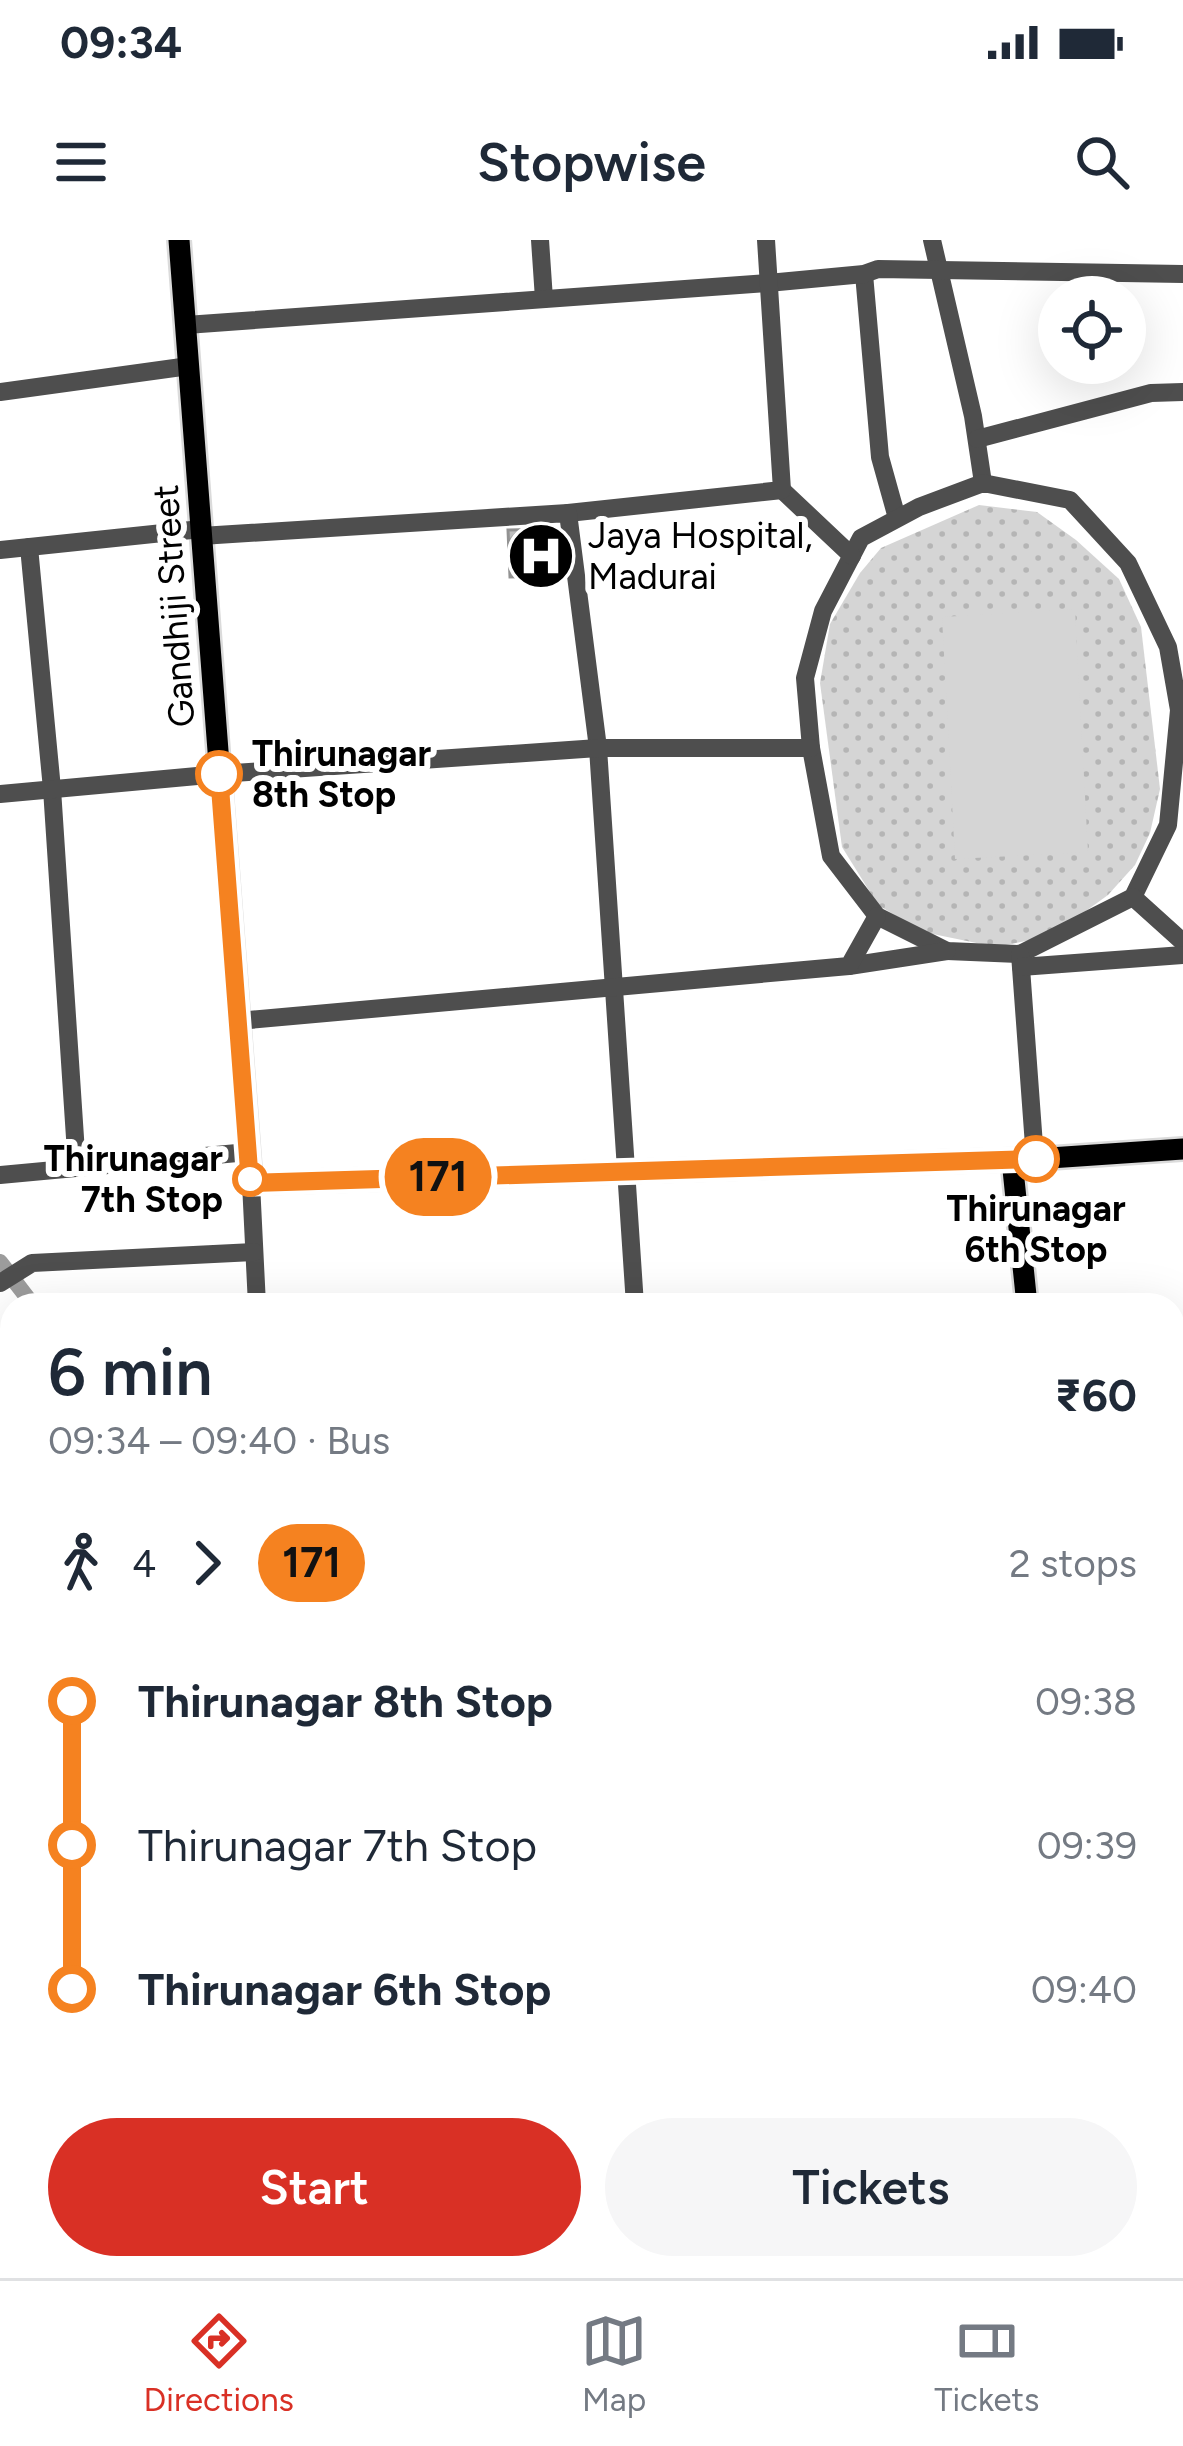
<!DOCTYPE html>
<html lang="en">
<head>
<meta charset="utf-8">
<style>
	body { margin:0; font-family:Figtree,sans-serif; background:#f6f6f7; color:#1f2937; height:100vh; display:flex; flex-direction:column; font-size:45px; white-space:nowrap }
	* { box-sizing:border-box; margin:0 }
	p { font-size:39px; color:#747a83 }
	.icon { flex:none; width:66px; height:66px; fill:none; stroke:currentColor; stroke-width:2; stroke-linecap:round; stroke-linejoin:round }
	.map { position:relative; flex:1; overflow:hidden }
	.details { position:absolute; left:0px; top:1053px; width:1185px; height:987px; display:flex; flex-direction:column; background:#fff; border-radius:36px 36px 0 0; box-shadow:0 12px 48px #0002 }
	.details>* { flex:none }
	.badge { padding:0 24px; border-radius:39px; font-size:42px; line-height:78px }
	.tools { position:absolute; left:1038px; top:36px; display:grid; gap:24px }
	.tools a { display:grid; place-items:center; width:108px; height:108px; border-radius:50%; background:#fff; box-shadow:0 12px 48px #0002; font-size:60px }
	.map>.badge { position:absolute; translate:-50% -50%; box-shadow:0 0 0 6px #fff }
	.legs { display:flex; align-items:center; gap:18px; height:132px; padding:0 48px; font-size:39px }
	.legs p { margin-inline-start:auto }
	.overview { display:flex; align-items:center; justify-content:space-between; height:204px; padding:0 48px }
	h1 { font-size:66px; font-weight:600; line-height:90px }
	.primary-button { display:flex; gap:24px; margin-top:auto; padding:24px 48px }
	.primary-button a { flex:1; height:138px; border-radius:72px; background:#d93025; color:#fff; font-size:48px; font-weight:600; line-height:138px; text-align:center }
	.primary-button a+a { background:#f6f6f7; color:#1f2937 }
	ul { padding:0 48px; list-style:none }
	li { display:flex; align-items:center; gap:42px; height:144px; font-size:45px }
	li i { display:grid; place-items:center; width:18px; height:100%; margin:0 15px; background:currentColor }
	li i::after { content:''; width:30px; height:30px; margin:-15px; border:9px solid; border-radius:50%; background:#fff }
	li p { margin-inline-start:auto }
	li:first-child i { background:linear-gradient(#0000 50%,currentColor 0) }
	li:last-child i { background:linear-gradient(currentColor 50%,#0000 0) }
	.status { display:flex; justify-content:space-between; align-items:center; height:84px; padding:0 60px; background:#fff; direction:ltr }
	.status svg { height:33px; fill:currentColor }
	header { display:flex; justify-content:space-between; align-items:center; height:156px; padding:0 48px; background:#fff; font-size:54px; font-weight:600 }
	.dock { display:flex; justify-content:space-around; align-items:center; height:168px; border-top:3px solid #e0e1e3; background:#fff; font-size:33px; color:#747a83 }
	.dock a { display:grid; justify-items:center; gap:6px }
	.dock .current { color:#d93025 }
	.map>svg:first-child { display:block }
	.grass { fill:url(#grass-tufts) }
	.park { fill:url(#park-dots) }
	.pitch { fill:#d5d5d5 }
	.water { fill:#9c9c9c }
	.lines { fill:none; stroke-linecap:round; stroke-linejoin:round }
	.canal { stroke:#9c9c9c; stroke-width:16 }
	.building { fill:url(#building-hatch); stroke:#929292; stroke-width:3 }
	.major-casing { stroke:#dbdbdb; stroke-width:26 }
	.minor { stroke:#4e4e4e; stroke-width:18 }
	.major { stroke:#000; stroke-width:21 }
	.line-1-casing { stroke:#fff; stroke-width:27 }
	.line-1 { stroke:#f58220; stroke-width:18 }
	.stop-1-dot { fill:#fff; stroke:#f58220; stroke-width:6 }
	.labels { text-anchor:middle; stroke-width:12; stroke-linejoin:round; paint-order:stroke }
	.poi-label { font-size:36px; fill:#000; stroke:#fff; text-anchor:start }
	.street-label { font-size:36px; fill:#000; stroke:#fff }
	.stop-label { font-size:36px; font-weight:bold; fill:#000; stroke:#fff; text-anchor:start }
</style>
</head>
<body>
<div class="status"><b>09:34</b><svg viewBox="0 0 49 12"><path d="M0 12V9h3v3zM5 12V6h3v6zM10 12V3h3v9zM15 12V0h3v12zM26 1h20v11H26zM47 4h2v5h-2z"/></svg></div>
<header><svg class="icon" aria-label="menu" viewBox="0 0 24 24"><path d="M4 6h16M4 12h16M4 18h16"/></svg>Stopwise<svg class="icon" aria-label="search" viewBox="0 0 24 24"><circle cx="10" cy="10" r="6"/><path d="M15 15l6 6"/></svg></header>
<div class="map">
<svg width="1183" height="2038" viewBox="0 0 1183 2038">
	<defs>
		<pattern id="grass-tufts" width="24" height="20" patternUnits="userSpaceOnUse" patternTransform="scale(3)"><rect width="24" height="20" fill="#d5d5d5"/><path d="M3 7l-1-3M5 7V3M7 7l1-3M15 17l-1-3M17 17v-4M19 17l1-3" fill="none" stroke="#b5b5b5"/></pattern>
		<pattern id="park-dots" width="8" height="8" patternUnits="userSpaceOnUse" patternTransform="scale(3)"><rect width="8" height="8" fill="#d5d5d5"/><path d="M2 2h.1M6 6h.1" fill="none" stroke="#b5b5b5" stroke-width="1.8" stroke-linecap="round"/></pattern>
		<pattern id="building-hatch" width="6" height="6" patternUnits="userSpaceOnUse" patternTransform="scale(3)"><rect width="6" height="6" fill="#bebebe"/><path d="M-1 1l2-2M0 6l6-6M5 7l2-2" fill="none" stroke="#a2a2a2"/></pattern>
	</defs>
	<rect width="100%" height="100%" fill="#fff"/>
	<path class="grass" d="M458 2028H557L558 2038H454Z"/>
	<path class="park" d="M979 265 1037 272 1076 300 1119 339 1141 387 1160 549 1150 593 1135 625 1108 655 1072 681 1035 699 996 707 923 692 878 665 842 607 820 443 830 384 860 333 881 308Z"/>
	<path class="pitch" d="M1075 369 1088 612 955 619 942 377Z"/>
	<path class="water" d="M624 2028H862V2038H622Z"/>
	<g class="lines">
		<g class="canal">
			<path d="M0 1022 33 1065"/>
			<path d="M0 1284 12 1307"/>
			<path d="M566 2028 568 2038"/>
			<path d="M434 2038 437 2028"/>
		</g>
	</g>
	<path class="building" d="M556 289 562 336 510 337 508 290Z"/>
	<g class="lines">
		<defs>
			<g id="major">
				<path d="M179 0 251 943 1035 919 1183 909"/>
				<path d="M1012 920 1027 1065"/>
				<path d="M895 2038V2028"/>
			</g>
		</defs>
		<use href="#major" class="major-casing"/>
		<g class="minor">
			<path d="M540 0 544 59"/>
			<path d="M932 0 973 176 983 243"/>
			<path d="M864 34 880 217 897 278"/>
			<path d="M186 85 768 43 864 34 878 29 1183 34"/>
			<path d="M0 152 189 126"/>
			<path d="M977 199 1151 153 1183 152"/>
			<path d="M983 243 1070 260 1128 323 1168 407 1179 470 1168 585 1133 657 1020 714 947 711 877 676 831 616 811 508 805 438 823 371 861 298 919 267Z"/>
			<path d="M782 250 852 316"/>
			<path d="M568 273 782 250 766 0"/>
			<path d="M201 296 568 273 598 508 635 1065"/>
			<path d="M29 307 52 549 77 928"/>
			<path d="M0 310 201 289"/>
			<path d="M0 554 219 534 598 508H811"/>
			<path d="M1133 657 1183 702"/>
			<path d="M1020 714 1035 919"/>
			<path d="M849 726 947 711"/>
			<path d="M1021 727 1183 715"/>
			<path d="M238 781 849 726 877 676"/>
			<path d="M0 935 248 912"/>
			<path d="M251 943 257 1065"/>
			<path d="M0 1043 32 1023 254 1012"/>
			<path d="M1178 1089 1183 1139"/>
			<path d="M9 1220 12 1218"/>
			<path d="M0 1306 12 1300"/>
			<path d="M1173 1344 1183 1343"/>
			<path d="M0 1351 12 1374"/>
			<path d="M1173 1517 1183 1514"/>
			<path d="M1173 1584 1183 1581"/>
			<path d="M1173 1662 1183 1660"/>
			<path d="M1173 1768 1183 1766"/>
			<path d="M1173 1872 1183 1870"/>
			<path d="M56 2028 57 2038"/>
			<path d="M171 2028V2038"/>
			<path d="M287 2028 289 2038"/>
			<path d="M588 2028 590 2038"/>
			<path d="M1168 2028 1170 2038"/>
			<path d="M404 2038 419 2035"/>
		</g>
		<use href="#major" class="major"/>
	</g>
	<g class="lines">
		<defs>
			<path id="line-1" d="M219 534 250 943 1036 919"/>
		</defs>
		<use href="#line-1" class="line-1-casing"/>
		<use href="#line-1" class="line-1"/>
	</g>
	<defs>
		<symbol id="hospital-disc" viewBox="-11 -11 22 22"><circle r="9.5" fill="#000" stroke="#fff"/><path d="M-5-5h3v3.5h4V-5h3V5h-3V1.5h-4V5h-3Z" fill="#fff"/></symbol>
	</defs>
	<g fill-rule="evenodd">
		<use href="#hospital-disc" x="503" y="278" width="76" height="76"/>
	</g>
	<g class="stop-1-dot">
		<circle cx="219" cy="534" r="21"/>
		<circle cx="1036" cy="919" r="21"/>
		<circle cx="250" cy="939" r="15"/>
	</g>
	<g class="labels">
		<g class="poi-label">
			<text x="588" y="308">Jaya Hospital,<tspan x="588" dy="41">Madurai</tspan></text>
		</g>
		<g class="street-label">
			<text transform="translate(173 366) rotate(-94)" y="13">Gandhiji Street</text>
		</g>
		<g class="stop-label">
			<text x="252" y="526">Thirunagar<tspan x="252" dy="41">8th Stop</tspan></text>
			<text x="223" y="931" text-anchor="end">Thirunagar<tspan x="223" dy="41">7th Stop</tspan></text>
			<text x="1036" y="981" text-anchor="middle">Thirunagar<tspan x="1036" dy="41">6th Stop</tspan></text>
		</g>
	</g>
</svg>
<div class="tools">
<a><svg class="icon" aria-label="locate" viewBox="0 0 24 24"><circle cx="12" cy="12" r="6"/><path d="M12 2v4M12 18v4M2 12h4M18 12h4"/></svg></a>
</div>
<b class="badge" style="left:438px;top:937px;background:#f58220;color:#111">171</b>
<section class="details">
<div class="overview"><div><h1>6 min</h1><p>09:34 – 09:40 · Bus</p></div><b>₹60</b></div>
<div class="legs"><svg class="icon" aria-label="walk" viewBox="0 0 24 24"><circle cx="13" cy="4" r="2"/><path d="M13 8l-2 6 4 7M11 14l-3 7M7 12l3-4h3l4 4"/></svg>4<svg class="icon" aria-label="forward" viewBox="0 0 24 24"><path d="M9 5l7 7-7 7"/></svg><b class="badge" style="background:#f58220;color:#111">171</b><p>2 stops</p></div>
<ul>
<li><i style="color:#f58220"></i><b>Thirunagar 8th Stop</b><p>09:38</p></li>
<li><i style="color:#f58220"></i><span>Thirunagar 7th Stop</span><p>09:39</p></li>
<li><i style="color:#f58220"></i><b>Thirunagar 6th Stop</b><p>09:40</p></li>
</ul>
<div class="primary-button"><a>Start</a><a>Tickets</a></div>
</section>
</div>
<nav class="dock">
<a class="current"><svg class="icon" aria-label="directions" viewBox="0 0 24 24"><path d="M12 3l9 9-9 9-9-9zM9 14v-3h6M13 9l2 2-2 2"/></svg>Directions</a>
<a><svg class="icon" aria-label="map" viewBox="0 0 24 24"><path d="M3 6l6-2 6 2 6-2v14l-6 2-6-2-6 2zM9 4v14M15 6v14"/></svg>Map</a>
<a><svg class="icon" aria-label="tickets" viewBox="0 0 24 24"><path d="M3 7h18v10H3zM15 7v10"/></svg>Tickets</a>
</nav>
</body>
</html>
